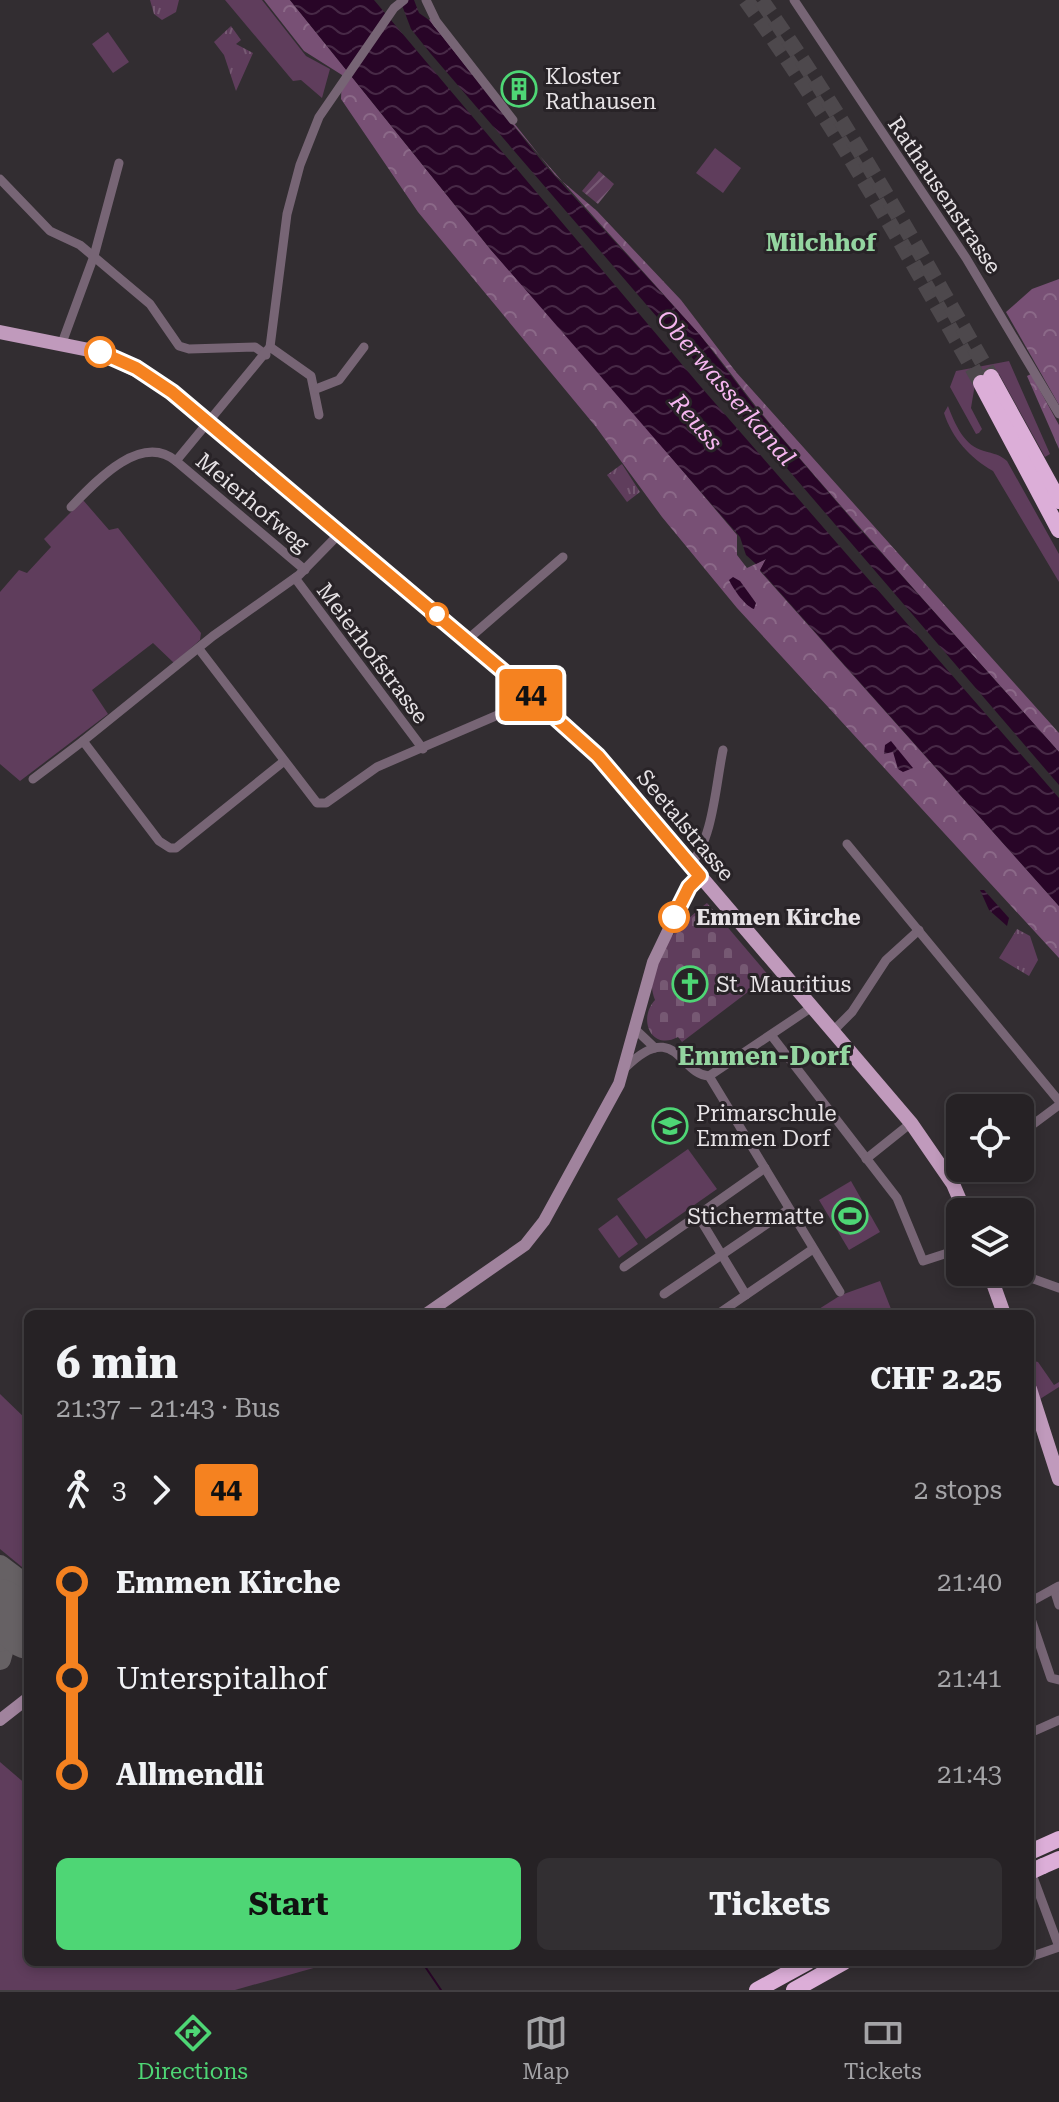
<!DOCTYPE html>
<html lang="en">
<head>
<meta charset="utf-8">
<style>
	body { margin:0; font-family:"Roboto Serif",serif; background:#322f32; color:#f1f3f6; height:100vh; display:flex; flex-direction:column; font-size:30px; white-space:nowrap }
	* { box-sizing:border-box; margin:0 }
	p { font-size:26px; color:#a4a4a7 }
	.icon { flex:none; width:44px; height:44px; fill:none; stroke:currentColor; stroke-width:2; stroke-linecap:round; stroke-linejoin:round }
	.map { position:relative; flex:1; overflow:hidden }
	.drawer { position:absolute; left:24px; top:1310px; width:1010px; height:656px; display:flex; flex-direction:column; background:#262225; border-radius:12px; box-shadow:0 4px 12px #0003,0 0 0 2px #423f42 }
	.drawer>* { flex:none }
	.badge { padding:0 16px; border-radius:6px; font-size:28px; line-height:52px }
	.buttons { position:absolute; left:946px; top:1094px; display:grid; gap:16px }
	.buttons a { display:grid; place-items:center; width:88px; height:88px; border-radius:12px; background:#262225; box-shadow:0 4px 12px #0003,0 0 0 2px #423f42; font-size:40px }
	.map>.badge { position:absolute; translate:-50% -50%; box-shadow:0 0 0 4px #fff }
	.legs { display:flex; align-items:center; gap:12px; height:88px; padding:0 32px; font-size:26px }
	.legs p { margin-inline-start:auto }
	.head { display:flex; align-items:center; justify-content:space-between; height:136px; padding:0 32px }
	h1 { font-size:44px; font-weight:700; line-height:60px }
	.primary-button { display:flex; gap:16px; margin-top:auto; padding:16px 32px }
	.primary-button a { flex:1; height:92px; border-radius:12px; background:#4ed675; color:#111; font-size:32px; font-weight:700; line-height:92px; text-align:center }
	.primary-button a+a { background:#322f32; color:#f1f3f6 }
	ul { padding:0 32px; list-style:none }
	li { display:flex; align-items:center; gap:28px; height:96px; font-size:30px }
	li i { display:grid; place-items:center; width:12px; height:100%; margin:0 10px; background:currentColor }
	li i::after { content:''; width:20px; height:20px; margin:-10px; border:6px solid; border-radius:50%; background:#262225 }
	li p { margin-inline-start:auto }
	li:first-child i { background:linear-gradient(#0000 50%,currentColor 0) }
	li:last-child i { background:linear-gradient(currentColor 50%,#0000 0) }
	.dock { display:flex; justify-content:space-around; align-items:center; height:112px; border-top:2px solid #423f42; background:#262225; font-size:22px; color:#a4a4a7 }
	.dock a { display:grid; justify-items:center; gap:4px }
	.dock .selected { color:#4ed675 }
	.map>svg:first-child { display:block }
	.grass { fill:#5f3d5c }
	.forest { fill:url(#forest-crowns) }
	.cemetery { fill:url(#cemetery-stones) }
	.park { fill:url(#park-tufts) }
	.garden { fill:url(#garden-furrows) }
	.water { fill:url(#water-waves) }
	.lines { fill:none; stroke-linecap:round; stroke-linejoin:round }
	.stream { stroke:#280527; stroke-width:2 }
	.taxiway { stroke:#666164; stroke-width:22 }
	.runway { stroke:#666164; stroke-width:56 }
	.highway-tunnel { stroke:#4d484c; stroke-width:16; stroke-dasharray:16 8; stroke-linecap:butt }
	.street { stroke:#776575; stroke-width:9 }
	.secondary { stroke:#a0839d; stroke-width:12 }
	.primary { stroke:#c09abc; stroke-width:14 }
	.highway { stroke:#dcaed8; stroke-width:16 }
	.highway-bridge { stroke:#dcaed8; stroke-width:16 }
	.line-1-casing { stroke:#fff; stroke-width:18 }
	.line-1 { stroke:#f58220; stroke-width:12 }
	.stop-1-dot { fill:#fff; stroke:#f58220; stroke-width:4 }
	.labels { text-anchor:middle; stroke-width:6; stroke-linejoin:round; paint-order:stroke }
	.poi-label { font-size:22px; fill:#e6e2e5; stroke:#282327; text-anchor:start }
	.street-label { font-size:22px; fill:#e6e2e5; stroke:#282327 }
	.stop-label { font-size:22px; font-weight:bold; fill:#e6e2e5; stroke:#282327; text-anchor:start }
	.neighbourhood-label { font-size:24px; font-weight:bold; fill:#94d5a0; stroke:#282327 }
	.water-label { font-size:24px; font-style:italic; fill:#f6b6f0; stroke:#282327 }
	.quarter-label { font-size:26px; font-weight:bold; fill:#94d5a0; stroke:#282327 }
</style>
</head>
<body>
<div class="map">
<svg width="1059" height="1990" viewBox="0 0 1059 1990">
	<defs>
		<pattern id="forest-crowns" width="20" height="18" patternUnits="userSpaceOnUse" patternTransform="scale(2)"><rect width="20" height="18" fill="#785075"/><path d="M2 6a3 3 0 1 1 6 0M12 15a3 3 0 1 1 6 0" fill="none" stroke="#8b6988"/></pattern>
		<pattern id="cemetery-stones" width="16" height="16" patternUnits="userSpaceOnUse" patternTransform="scale(2)"><rect width="16" height="16" fill="#5f3d5c"/><path d="M2 7V4a2 2 0 0 1 4 0v3zM10 15v-3a2 2 0 0 1 4 0v3z" fill="#765973"/></pattern>
		<pattern id="park-tufts" width="24" height="20" patternUnits="userSpaceOnUse" patternTransform="scale(2)"><rect width="24" height="20" fill="#5f3d5c"/><path d="M3 7l-1-3M5 7V3M7 7l1-3M15 17l-1-3M17 17v-4M19 17l1-3" fill="none" stroke="#765973"/></pattern>
		<pattern id="garden-furrows" width="10" height="10" patternUnits="userSpaceOnUse" patternTransform="scale(2)"><rect width="10" height="10" fill="#5f3d5c"/><path d="M-1 1l2-2M0 10L10 0M9 11l2-2" fill="none" stroke="#765973"/></pattern>
		<pattern id="water-waves" width="16" height="10" patternUnits="userSpaceOnUse" patternTransform="scale(2)"><rect width="16" height="10" fill="#280527"/><path d="M0 5q4-4 8 0t8 0" fill="none" stroke="#472946"/></pattern>
	</defs>
	<rect width="100%" height="100%" fill="#322d31"/>
	<g class="grass">
		<path d="M225 0H262L306 56 330 69 322 98 301 80 293 81Z"/>
		<path d="M108 32 129 62 113 73 92 44Z"/>
		<path d="M715 148 741 168 723 193 696 173Z"/>
		<path d="M1009 361 1050 454 1045 457 999 374 975 384 971 408 982 429 979 433 976 434 950 387 956 371Z"/>
		<path d="M948 406C955 424 964 446 984 451 994 454 999 454 1007 461L1059 554V582L993 471C970 458 952 438 944 413Z"/>
		<path d="M83 500 109 530 118 528 201 633 200 640 174 663 153 643 92 690 108 714 20 781 0 764V592L19 570 27 573 51 547 44 539Z"/>
		<path d="M688 1149 717 1189 646 1239 617 1199Z"/>
		<path d="M851 1181 880 1232 849 1250 819 1200Z"/>
		<path d="M617 1215 638 1244 619 1258 598 1229Z"/>
		<path d="M880 1281 893 1314H811L841 1295Z"/>
		<path d="M1034 1361 1038 1362 1054 1385 1059 1382V1387L1040 1399 1030 1368Z"/>
		<path d="M0 1394 28 1421V1572L0 1549Z"/>
		<path d="M0 1762 28 1786V1962H335L235 1990H0Z"/>
	</g>
	<g class="forest">
		<path d="M264 0H290L491 250 566 333 737 535V555L747 568 766 559 760 571 1059 906V958L737 608 662 517 596 427 418 212 341 99 342 75 304 51Z"/>
		<path d="M431 18 555 175 597 211 681 300 736 372 1059 733V752C965 646 870 541 778 433 750 401 726 365 698 333 607 230 512 131 429 20Z"/>
		<path d="M1059 279V405L1006 312 1032 289Z"/>
		<path d="M1031 374 1059 425V449L1027 376Z"/>
	</g>
	<path class="cemetery" d="M707 903 769 976 682 1042 678 1037C652 1051 637 1020 655 1000 640 962 681 923 707 903Z"/>
	<g class="park">
		<path d="M150 0H179L176 12 162 20 154 14Z"/>
		<path d="M231 26 241 40 236 44 253 53 236 91 224 55 214 42Z"/>
		<path d="M622 464 640 492 627 502 607 475Z"/>
		<path d="M1017 929 1030 936 1038 960 1029 976 999 958Z"/>
	</g>
	<path class="garden" d="M599 171 614 184 598 204 582 191Z"/>
	<g class="water">
		<path d="M290 0H374L701 387 1059 798V906L760 570 766 559 756 564 746 555 740 537 491 250Z"/>
		<path d="M400 0H414L419 13 429 20 544 164 700 335 755 407 860 529 1059 752V785L431 54 411 29Z"/>
		<path d="M733 577 740 581 756 603 754 609C746 607 733 589 729 580Z"/>
		<path d="M891 741 913 768 903 772 898 769 893 752 884 754 885 745Z"/>
		<path d="M980 890H984L1009 918 1007 926 989 910Z"/>
	</g>
	<g class="lines">
		<path class="stream" d="M422 1962 441 1990"/>
		<g class="taxiway">
			<path d="M0 1566 28 1587"/>
			<path d="M0 1615 5 1641 0 1659"/>
			<path d="M0 1641 28 1633"/>
		</g>
		<path class="runway" d="M0 1607 28 1631"/>
		<g class="highway-tunnel">
			<path d="M746 0C834 122 907 252 981 383"/>
			<path d="M761 0C846 120 918 249 991 377"/>
		</g>
		<g class="street">
			<path d="M426 0 436 21 513 120"/>
			<path d="M794 0 966 258 1059 414"/>
			<path d="M0 179 50 231 80 245 150 304 179 346 189 349 255 347 266 355"/>
			<path d="M62 343 94 256 119 163"/>
			<path d="M270 347 311 376 319 415"/>
			<path d="M316 389 339 380 364 347"/>
			<path d="M176 461 305 570"/>
			<path d="M71 507C96 481 141 432 176 461L270 347 287 214 300 165 319 117 394 8 404 0"/>
			<path d="M295 578 423 749"/>
			<path d="M467 640 563 557"/>
			<path d="M199 649 317 803H326L377 767 535 699"/>
			<path d="M283 762 176 848H170L159 841 83 741 213 636 299 575 341 532"/>
			<path d="M33 779 83 741"/>
			<path d="M847 844 1059 1101"/>
			<path d="M690 864C713 842 716 782 723 750"/>
			<path d="M636 1030 655 1048"/>
			<path d="M833 1031 852 1012 886 960 919 930"/>
			<path d="M771 1035 897 1198 923 1261 960 1249"/>
			<path d="M626 1067C676 1018 680 1075 709 1076"/>
			<path d="M709 1076 840 1292"/>
			<path d="M709 1076 812 1007"/>
			<path d="M1020 1134 1059 1105"/>
			<path d="M866 1159 911 1123"/>
			<path d="M953 1184 973 1168"/>
			<path d="M697 1214 746 1295"/>
			<path d="M624 1267 765 1168"/>
			<path d="M1014 1272 1059 1288"/>
			<path d="M664 1294 789 1209"/>
			<path d="M718 1314 813 1249"/>
			<path d="M1054 1589 1059 1605"/>
			<path d="M1030 1602 1059 1586"/>
			<path d="M1030 1616 1051 1678 1059 1680"/>
			<path d="M1030 1733 1059 1720"/>
			<path d="M1030 1869 1059 1947"/>
			<path d="M1030 1957 1059 1947"/>
			<path d="M999 1962H1015"/>
		</g>
		<g class="secondary">
			<path d="M426 1314 525 1245 544 1221 619 1084 653 962 689 887 700 876"/>
			<path d="M0 1720 28 1698"/>
		</g>
		<g class="primary">
			<path d="M0 332 99 352 158 381 487 657 598 756 911 1123 953 1184 965 1212"/>
			<path d="M989 1272 1004 1314"/>
			<path d="M1030 1389 1059 1479"/>
		</g>
		<g class="highway">
			<path d="M991 377 1059 501"/>
			<path d="M981 383 1059 530"/>
			<path d="M1030 1852 1059 1839"/>
			<path d="M1043 1866 1059 1859"/>
			<path d="M757 1990 808 1962"/>
			<path d="M794 1990 844 1962"/>
		</g>
		<path class="highway-bridge" d="M1030 1872 1043 1866"/>
	</g>
	<g class="lines">
		<defs>
			<path id="line-1" d="M100 352 136 368 172 392 510 677 598 756 700 876 689 887 674 917"/>
		</defs>
		<use href="#line-1" class="line-1-casing"/>
		<use href="#line-1" class="line-1"/>
	</g>
	<defs>
		<symbol id="building-ring" viewBox="-11 -11 22 22"><circle r="9.5" fill="#282327" stroke="#4ed675" stroke-width="1.5"/><path d="M-4-6H4V6H1V3H-1V6H-4ZM-2.5-4.3h1.7v1.8h-1.7ZM.8-4.3h1.7v1.8H.8ZM-2.5-1h1.7V.8h-1.7ZM.8-1h1.7V.8H.8Z" fill="#4ed675"/></symbol>
		<symbol id="church-ring" viewBox="-11 -11 22 22"><circle r="9.5" fill="#282327" stroke="#4ed675" stroke-width="1.5"/><path d="M-1.2-6h2.4v3.5h3.3v2.4h-3.3V6h-2.4V-.1h-3.3v-2.4h3.3Z" fill="#4ed675"/></symbol>
		<symbol id="school-ring" viewBox="-11 -11 22 22"><circle r="9.5" fill="#282327" stroke="#4ed675" stroke-width="1.5"/><path d="M0-5L7-2L0 1L-7-2ZM-4 1L0 2.5L4 1V4Q0 6-4 4Z" fill="#4ed675"/></symbol>
		<symbol id="stadium-ring" viewBox="-11 -11 22 22"><circle r="9.5" fill="#282327" stroke="#4ed675" stroke-width="1.5"/><path d="M0-5a6.5 5 0 1 0 0 10a6.5 5 0 1 0 0-10ZM-3.5-1.8h7v3.6h-7Z" fill="#4ed675"/></symbol>
	</defs>
	<g fill-rule="evenodd">
		<use href="#building-ring" x="499" y="69" width="40" height="40"/>
		<use href="#church-ring" x="670" y="964" width="40" height="40"/>
		<use href="#school-ring" x="650" y="1106" width="40" height="40"/>
		<use href="#stadium-ring" x="830" y="1196" width="40" height="40"/>
	</g>
	<g class="stop-1-dot">
		<circle cx="100" cy="352" r="14"/>
		<circle cx="437" cy="614" r="10"/>
		<circle cx="674" cy="917" r="14"/>
	</g>
	<g class="labels">
		<g class="poi-label">
			<text x="545" y="84">Kloster<tspan x="545" dy="25">Rathausen</tspan></text>
			<text x="716" y="992">St. Mauritius</text>
			<text x="696" y="1121">Primarschule<tspan x="696" dy="25">Emmen Dorf</tspan></text>
			<text x="824" y="1224" text-anchor="end">Stichermatte</text>
		</g>
		<g class="street-label">
			<text transform="translate(945 195) rotate(56)" y="8">Rathausenstrasse</text>
			<text transform="translate(253 502) rotate(40)" y="8">Meierhofweg</text>
			<text transform="translate(373 653) rotate(53)" y="8">Meierhofstrasse</text>
			<text transform="translate(686 825) rotate(50)" y="8">Seetalstrasse</text>
		</g>
		<g class="stop-label">
			<text x="696" y="925">Emmen Kirche</text>
		</g>
		<g class="neighbourhood-label">
			<text x="821" y="251">Milchhof</text>
		</g>
		<g class="water-label">
			<text transform="translate(726 388) rotate(49)" y="8">Oberwasserkanal</text>
			<text transform="translate(696 422) rotate(49)" y="8">Reuss</text>
		</g>
		<g class="quarter-label">
			<text x="764" y="1065">Emmen-Dorf</text>
		</g>
	</g>
</svg>
<div class="buttons">
<a><svg class="icon" aria-label="locate" viewBox="0 0 24 24"><circle cx="12" cy="12" r="6"/><path d="M12 2v4M12 18v4M2 12h4M18 12h4"/></svg></a>
<a><svg class="icon" aria-label="layers" viewBox="0 0 24 24"><path d="M12 4l9 5-9 5-9-5zM3 14l9 5 9-5"/></svg></a>
</div>
<b class="badge" style="left:531px;top:695px;background:#f58220;color:#111">44</b>
<section class="drawer">
<div class="head"><div><h1>6 min</h1><p>21:37 – 21:43 · Bus</p></div><b>CHF 2.25</b></div>
<div class="legs"><svg class="icon" aria-label="walk" viewBox="0 0 24 24"><circle cx="13" cy="4" r="2"/><path d="M13 8l-2 6 4 7M11 14l-3 7M7 12l3-4h3l4 4"/></svg>3<svg class="icon" aria-label="forward" viewBox="0 0 24 24"><path d="M9 5l7 7-7 7"/></svg><b class="badge" style="background:#f58220;color:#111">44</b><p>2 stops</p></div>
<ul>
<li><i style="color:#f58220"></i><b>Emmen Kirche</b><p>21:40</p></li>
<li><i style="color:#f58220"></i><span>Unterspitalhof</span><p>21:41</p></li>
<li><i style="color:#f58220"></i><b>Allmendli</b><p>21:43</p></li>
</ul>
<div class="primary-button"><a>Start</a><a>Tickets</a></div>
</section>
</div>
<nav class="dock">
<a class="selected"><svg class="icon" aria-label="directions" viewBox="0 0 24 24"><path d="M12 3l9 9-9 9-9-9zM9 14v-3h6M13 9l2 2-2 2"/></svg>Directions</a>
<a><svg class="icon" aria-label="map" viewBox="0 0 24 24"><path d="M3 6l6-2 6 2 6-2v14l-6 2-6-2-6 2zM9 4v14M15 6v14"/></svg>Map</a>
<a><svg class="icon" aria-label="tickets" viewBox="0 0 24 24"><path d="M3 7h18v10H3zM15 7v10"/></svg>Tickets</a>
</nav>
</body>
</html>
